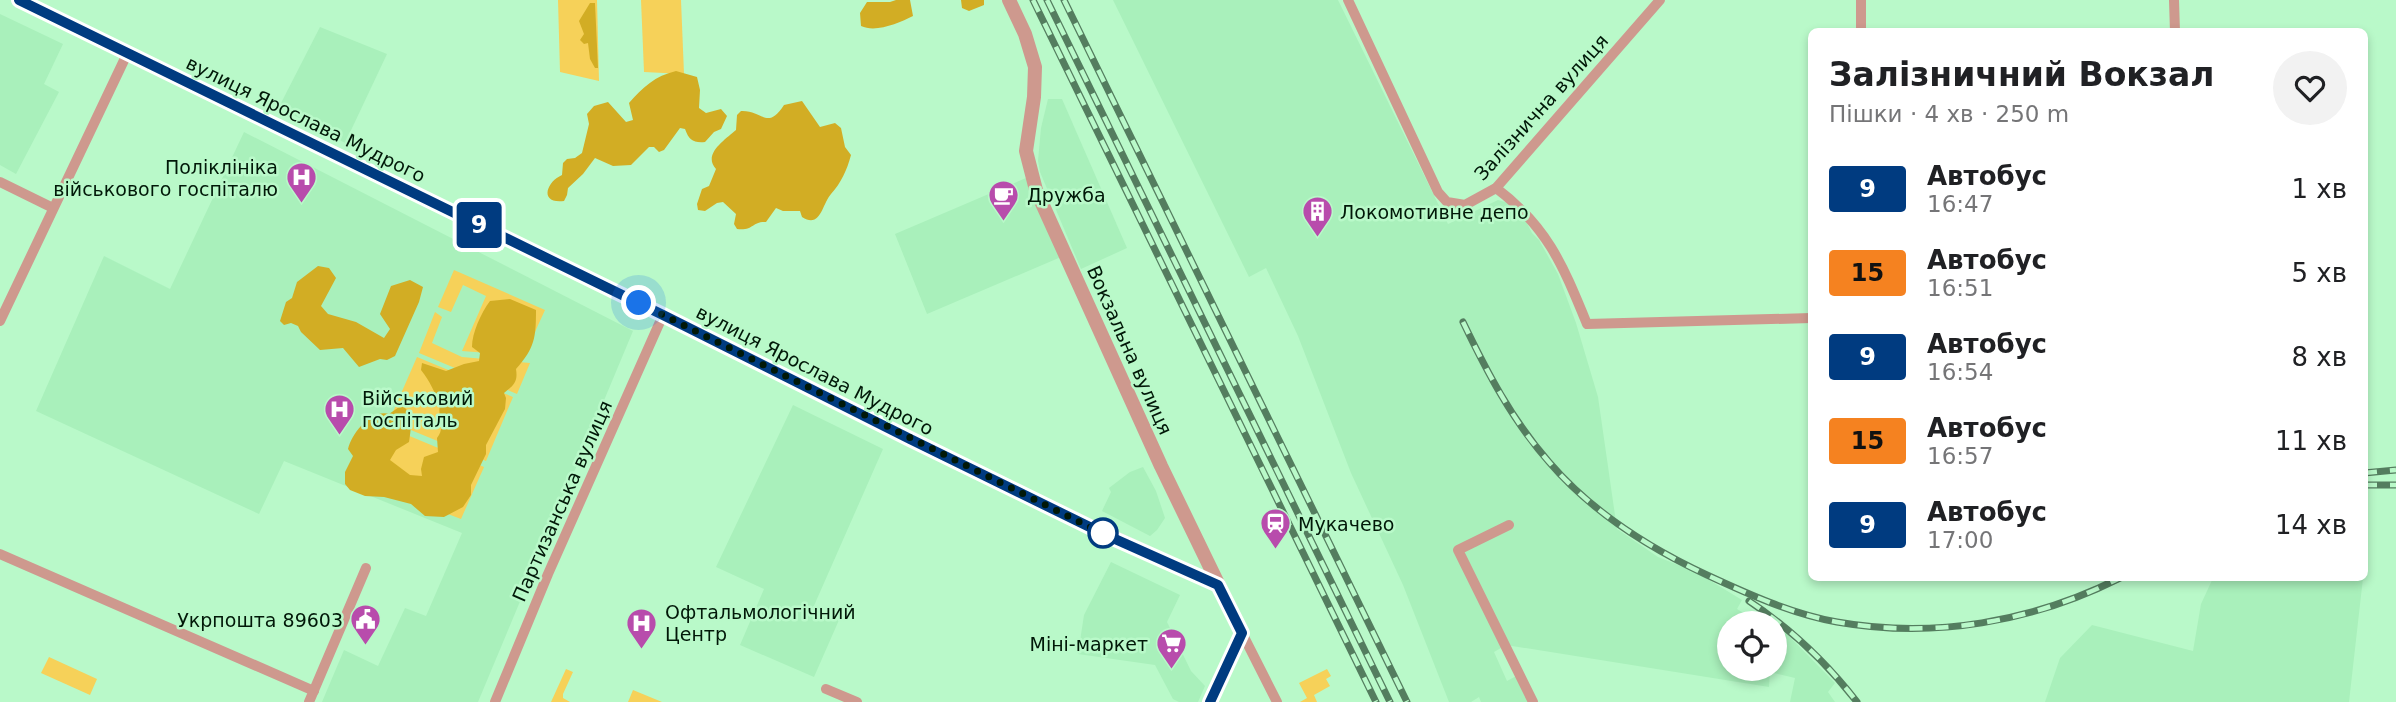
<!DOCTYPE html>
<html lang="uk">
<head>
<meta charset="utf-8">
<style>
	body { margin:0; font-family:"DejaVu Sans",sans-serif; background:#f2f2f2; color:#202124; height:100vh; display:flex; flex-direction:column; font-size:26px; white-space:nowrap }
	* { box-sizing:border-box; margin:0 }
	p { font-size:23px; color:#757577 }
	.icon { flex:none; width:38px; height:38px; fill:none; stroke:currentColor; stroke-width:2; stroke-linecap:round; stroke-linejoin:round }
	.map { position:relative; flex:1; overflow:hidden }
	.sheet { position:absolute; left:1808px; top:28px; width:560px; height:553px; display:flex; flex-direction:column; background:#fff; border-radius:10px; box-shadow:0 4px 10px #0003 }
	.sheet>* { flex:none }
	.badge { padding:0 14px; border-radius:5px; font-size:24px; line-height:46px }
	.buttons { position:absolute; left:1717px; top:611px; display:grid; gap:14px }
	.buttons a { display:grid; place-items:center; width:70px; height:70px; border-radius:50%; background:#fff; box-shadow:0 4px 10px #0003; font-size:35px }
	.you { position:absolute; width:35px; height:35px; margin:-18px; border:5px solid #fff; border-radius:50%; background:#1a73e8; box-shadow:0 0 0 10px #1a73e833 }
	.map>.badge { position:absolute; translate:-50% -50%; box-shadow:0 0 0 4px #fff }
	.round { display:grid; place-items:center; flex:none; width:74px; height:74px; border-radius:37px; background:#f2f2f2 }
	.headline { display:flex; align-items:center; justify-content:space-between; height:119px; padding:0 21px }
	h1 { font-size:33px; font-weight:700; line-height:52px }
	ul { padding:0; list-style:none }
	li { display:flex; align-items:center; gap:21px; height:84px; padding:0 21px }
	li div { flex:1 }
	li b { display:block; font-size:26px }
	li em { font-style:normal }
	li .badge { min-width:77px; font-weight:700; text-align:center }
	.map>svg:first-child { display:block }
	.built { fill:#a9f0bb }
	.green { fill:#f6d159 }
	.forest { fill:#d2ad24 }
	.lines { fill:none; stroke-linecap:round; stroke-linejoin:round }
	.minor { stroke:#ce998e; stroke-width:10 }
	.tertiary { stroke:#ce998e; stroke-width:14 }
	.rail-casing { stroke:#547d5f; stroke-width:7 }
	.rail { stroke:#b9f9c9; stroke-width:4.5; stroke-dasharray:13; stroke-linecap:butt }
	.line-casing { stroke:#fff; stroke-width:16 }
	.line { stroke:#003b80; stroke-width:10 }
	.walk { stroke:#011808; stroke-width:7; stroke-dasharray:0 12.6 }
	.stop-dot { fill:#fff; stroke:#003b80; stroke-width:3.5 }
	.labels { text-anchor:middle; stroke-width:5; stroke-linejoin:round; paint-order:stroke }
	.street-label { font-size:19px; fill:#011808; stroke:#b9f9c9 }
	.poi-label { font-size:19px; fill:#011808; stroke:#b9f9c9; text-anchor:start }
</style>
</head>
<body>
<div class="map">
<svg width="2396" height="702" viewBox="0 0 2396 702">
	<rect width="100%" height="100%" fill="#b9f9c9"/>
	<g class="built">
		<path d="M1113 0H1338L1448 224 1498 200 1512 204 1522 214 1532 233 1539 240 1558 274 1576 323 1598 397 1617 529 1658 557 1696 572 1742 600 1737 609 1760 623H1729V668H1774L1775 632 1782 637 1786 633 1835 683 1828 692 1835 702H1790L1795 678 1770 672 1769 687 1506 645 1494 652 1507 681 1520 674 1533 702H1481L1479 697 1471 702H1449L1403 585 1351 473 1298 336 1266 268 1249 277Z"/>
		<path d="M0 14 63 44 44 84 59 92 16 174 0 165Z"/>
		<path d="M320 27 387 54 345 143 279 107Z"/>
		<path d="M1048 99H1062L1127 248 1081 269 1040 172 1038 161 1041 128Z"/>
		<path d="M244 132 633 331 478 702H322L344 650 378 666 405 608 426 616 462 533 284 461 259 514 36 411 104 256 170 289Z"/>
		<path d="M1026 178 1061 257 927 314 895 234Z"/>
		<path d="M793 405 883 449 813 608 839 620 814 677 740 645 764 589 716 567Z"/>
		<path d="M1143 467 1156 491 1165 518 1157 530 1150 536 1102 511 1111 492 1109 488 1130 472Z"/>
		<path d="M1111 562 1180 595 1167 622 1191 671 1205 686 1198 702H1179L1173 699 1155 665 1078 654 1084 615Z"/>
		<path d="M2213 578H2363L2349 702H2045L2060 658 2092 625 2193 651 2201 604Z"/>
	</g>
	<g class="green">
		<path d="M558 0H597L599 81 560 72Z"/>
		<path d="M641 0H681L684 74 644 72Z"/>
		<path d="M454 270 545 310 524 356 462 351 486 296 463 285 451 312 438 307Z"/>
		<path d="M435 312 442 317 432 343 462 357 530 363 517 394 419 353Z"/>
		<path d="M417 357 513 397 486 461 389 421Z"/>
		<path d="M371 420 484 467 461 519 349 476Z"/>
		<path d="M49 657 97 679 90 695 41 673Z"/>
		<path d="M566 669 573 672 563 694V698L570 702H551Z"/>
		<path d="M1327 669 1331 676 1326 679 1330 686 1314 695 1317 702H1300L1307 698 1299 683Z"/>
		<path d="M633 690 662 702H628Z"/>
	</g>
	<g class="forest">
		<path d="M896 0H910L913 16C899 23 876 33 861 26L860 13 867 2H890Z"/>
		<path d="M961 0H984V5L969 11 962 8Z"/>
		<path d="M590 3H595L598 68H595L590 59 588 43 584 44 580 40 584 34 579 21Z"/>
		<path d="M676 71 697 77 700 90 699 108 706 113 721 109 727 116 721 129 714 132 705 142C693 143 689 140 685 129L680 128 664 150 659 152 654 147H649L631 165 613 166 595 158 583 174 568 188 567 195 564 201C539 204 546 182 562 175L563 163 567 159 575 158 582 153 589 124 587 114 594 106 608 102 626 122 633 120 629 103C643 87 655 76 676 71Z"/>
		<path d="M802 101 820 127 835 123 841 128 845 147 851 155C847 170 841 183 831 194 822 204 821 229 802 217L800 211H783L776 208 766 222C752 221 754 231 737 229L734 224 736 214 723 202 717 203 705 211 698 210 697 204 702 189 709 186 716 169C702 154 726 139 736 130L737 115 741 111C763 110 767 131 784 105Z"/>
		<path d="M318 266 329 268 336 278 321 306 328 314 356 322 384 338 390 329 380 314 391 286 410 280 423 287 419 302 395 356 387 360 380 359 359 367 343 348 320 350 301 332 298 326 291 323 284 325 280 321 286 302 292 298 297 282Z"/>
		<path d="M510 299 536 310C536 337 535 348 516 369 518 382 514 385 504 393L506 398 505 409 486 445V454L471 485V495L463 507 444 517 425 516 411 504 384 497 365 496 350 490 345 484V472L353 456 348 449C352 433 371 409 389 414L402 405C414 415 411 428 409 442L396 450 390 460 410 475 422 476 421 469 424 457 438 452 437 438C446 427 437 417 440 405 435 393 430 381 421 370L422 363 446 371 464 364 479 361 480 353 472 347C472 333 481 313 490 301Z"/>
	</g>
	<g class="lines">
		<g class="minor">
			<path d="M1348 0 1438 192 1447 202 1465 205 1496 188 1660 0"/>
			<path d="M2174 0 2175 32"/>
			<path d="M1861 32V0"/>
			<path d="M0 182 53 208"/>
			<path d="M1496 188C1548 227 1563 266 1587 324L1811 318"/>
			<path d="M0 321 127 54"/>
			<path d="M1509 525 1458 550 1533 702"/>
			<path d="M0 554 314 691"/>
			<path d="M1242 633 1277 702"/>
			<path d="M826 689 857 702"/>
			<path d="M309 702 366 568"/>
			<path d="M495 702 548 574 663 315"/>
		</g>
		<g class="tertiary">
			<path d="M19 0C233 106 449 209 663 315 848 407 1030 502 1218 585"/>
			<path d="M1009 0 1025 34 1035 67 1034 97 1026 151 1036 190 1161 466 1242 633 1210 702"/>
		</g>
		<defs>
			<g id="rail">
				<path d="M1033 0 1376 702"/>
				<path d="M1047 0 1390 702"/>
				<path d="M1064 0 1407 702"/>
				<path d="M1463 322C1487 372 1512 420 1549 462 1591 511 1649 548 1707 575 1748 594 1792 614 1837 622 1934 639 2032 622 2120 578"/>
				<path d="M2364 473 2396 470"/>
				<path d="M2364 485H2396"/>
				<path d="M1749 601C1791 629 1826 662 1857 702"/>
			</g>
		</defs>
		<use href="#rail" class="rail-casing"/>
		<use href="#rail" class="rail"/>
	</g>
	<g class="lines">
		<defs>
			<path id="line" d="M19 0 663 315 910 439 1106 535 1218 585 1242 633 1210 702"/>
		</defs>
		<use href="#line" class="line-casing"/>
		<use href="#line" class="line"/>
		<path class="walk" d="M639 303 1106 535 1103 533"/>
	</g>
	<defs>
		<symbol id="hospital-pin" viewBox="-11 -11 22 30"><path d="M0 17L-7.5 6A9.5 9.5 0 1 1 7.5 6Z" fill="#b84cac" stroke="#b9f9c9"/><path d="M-5-5h3v3.5h4V-5h3V5h-3V1.5h-4V5h-3Z" fill="#fff"/></symbol>
		<symbol id="cafe-pin" viewBox="-11 -11 22 30"><path d="M0 17L-7.5 6A9.5 9.5 0 1 1 7.5 6Z" fill="#b84cac" stroke="#b9f9c9"/><path d="M-5.5-4.5H6V0H3Q3 3.5 0 3.5H-2.5Q-5.5 3.5-5.5 0ZM3-3.2v2h1.7v-2ZM-6 4.5H4V6H-6Z" fill="#fff"/></symbol>
		<symbol id="building-pin" viewBox="-11 -11 22 30"><path d="M0 17L-7.5 6A9.5 9.5 0 1 1 7.5 6Z" fill="#b84cac" stroke="#b9f9c9"/><path d="M-4-6H4V6H1V3H-1V6H-4ZM-2.5-4.3h1.7v1.8h-1.7ZM.8-4.3h1.7v1.8H.8ZM-2.5-1h1.7V.8h-1.7ZM.8-1h1.7V.8H.8Z" fill="#fff"/></symbol>
		<symbol id="station-pin" viewBox="-11 -11 22 30"><path d="M0 17L-7.5 6A9.5 9.5 0 1 1 7.5 6Z" fill="#b84cac" stroke="#b9f9c9"/><path d="M-3-6H3Q5-6 5-4V2Q5 4 3 4L4.5 6H3L1.5 4h-3L-3 6H-4.5L-3 4Q-5 4-5 2V-4Q-5-6-3-6ZM-3.5-4v3h7v-3ZM-3.5 1v1.5H-2V1ZM2 1v1.5H3.5V1Z" fill="#fff"/></symbol>
		<symbol id="civic-pin" viewBox="-11 -11 22 30"><path d="M0 17L-7.5 6A9.5 9.5 0 1 1 7.5 6Z" fill="#b84cac" stroke="#b9f9c9"/><path d="M-.6-6.5H3V-4.5H.6V-3L4-1V1h2V6H-6V1h2V-1L-.6-3ZM-1.2 2.5V6h2.4V2.5Z" fill="#fff"/></symbol>
		<symbol id="supermarket-pin" viewBox="-11 -11 22 30"><path d="M0 17L-7.5 6A9.5 9.5 0 1 1 7.5 6Z" fill="#b84cac" stroke="#b9f9c9"/><path d="M-6-5.5h2.5l.6 2H6L4.5 2H-2.5L-4.4-4H-6ZM-1.5 3.2a1.3 1.3 0 1 0 .1 0ZM3 3.2a1.3 1.3 0 1 0 .1 0Z" fill="#fff"/></symbol>
	</defs>
	<g fill-rule="evenodd">
		<use href="#hospital-pin" x="284" y="160" width="35" height="47"/>
		<use href="#cafe-pin" x="986" y="178" width="35" height="47"/>
		<use href="#building-pin" x="1300" y="194" width="35" height="47"/>
		<use href="#hospital-pin" x="322" y="392" width="35" height="47"/>
		<use href="#station-pin" x="1258" y="506" width="35" height="47"/>
		<use href="#civic-pin" x="348" y="602" width="35" height="47"/>
		<use href="#hospital-pin" x="624" y="606" width="35" height="47"/>
		<use href="#supermarket-pin" x="1154" y="626" width="35" height="47"/>
	</g>
	<circle class="stop-dot" cx="1103" cy="533" r="14"/>
	<g class="labels">
		<g class="street-label">
			<text transform="translate(1541 107) rotate(-48)" y="7">Залізнична вулиця</text>
			<text transform="translate(306 119) rotate(26)" y="7">вулиця Ярослава Мудрого</text>
			<text transform="translate(1130 350) rotate(66)" y="7">Вокзальна вулиця</text>
			<text transform="translate(815 370) rotate(27)" y="7">вулиця Ярослава Мудрого</text>
			<text transform="translate(562 501) rotate(-66)" y="7">Партизанська вулиця</text>
		</g>
		<g class="poi-label">
			<text x="278" y="174" text-anchor="end">Поліклініка<tspan x="278" dy="22">військового госпіталю</tspan></text>
			<text x="1027" y="202">Дружба</text>
			<text x="1340" y="219">Локомотивне депо</text>
			<text x="362" y="405">Військовий<tspan x="362" dy="22">госпіталь</tspan></text>
			<text x="1298" y="531">Мукачево</text>
			<text x="665" y="619">Офтальмологічний<tspan x="665" dy="22">Центр</tspan></text>
			<text x="343" y="627" text-anchor="end">Укрпошта 89603</text>
			<text x="1148" y="651" text-anchor="end">Міні-маркет</text>
		</g>
	</g>
</svg>
<div class="buttons">
<a><svg class="icon" aria-label="locate" viewBox="0 0 24 24"><circle cx="12" cy="12" r="6"/><path d="M12 2v4M12 18v4M2 12h4M18 12h4"/></svg></a>
</div>
<div class="you" style="left:639px;top:303px"></div>
<b class="badge" style="left:479px;top:225px;background:#003b80;color:#fff">9</b>
<section class="sheet">
<div class="headline"><div><h1>Залізничний Вокзал</h1><p>Пішки · 4 хв · 250 m</p></div><a class="round"><svg class="icon" aria-label="heart" viewBox="0 0 24 24"><path d="M12 20l-8-8c-3-5 5-10 8-4 3-6 11-1 8 4z"/></svg></a></div>
<ul>
<li><span class="badge" style="background:#003b80;color:#fff">9</span><div><b>Автобус</b><p>16:47</p></div><em>1 хв</em></li>
<li><span class="badge" style="background:#f58220;color:#111">15</span><div><b>Автобус</b><p>16:51</p></div><em>5 хв</em></li>
<li><span class="badge" style="background:#003b80;color:#fff">9</span><div><b>Автобус</b><p>16:54</p></div><em>8 хв</em></li>
<li><span class="badge" style="background:#f58220;color:#111">15</span><div><b>Автобус</b><p>16:57</p></div><em>11 хв</em></li>
<li><span class="badge" style="background:#003b80;color:#fff">9</span><div><b>Автобус</b><p>17:00</p></div><em>14 хв</em></li>
</ul>
</section>
</div>
</body>
</html>
